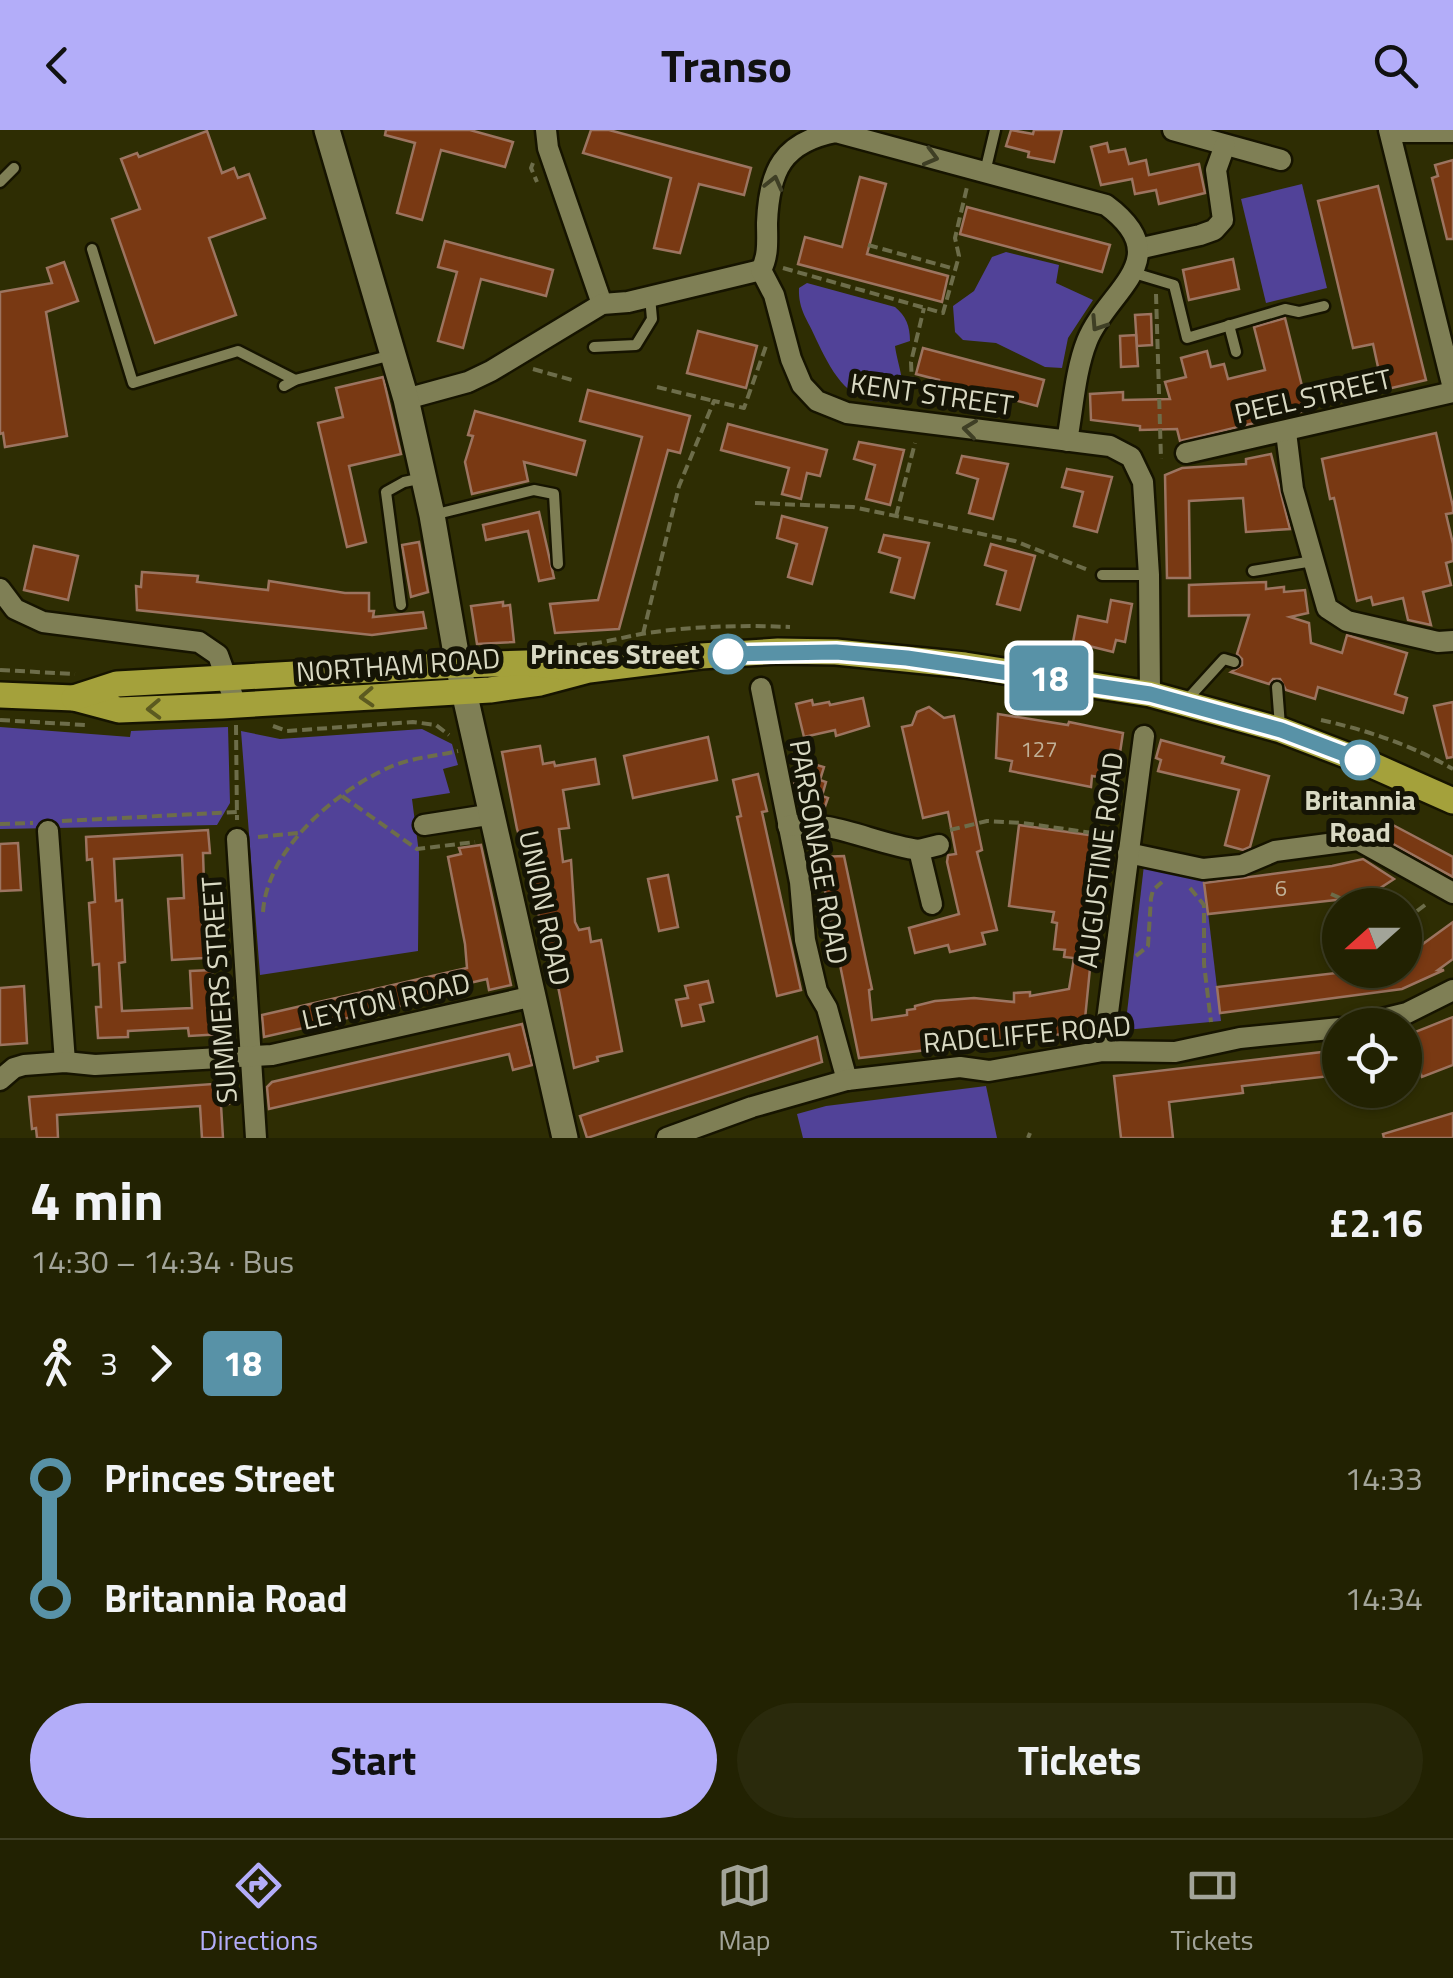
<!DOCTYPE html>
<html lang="en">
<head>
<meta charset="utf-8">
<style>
	body { margin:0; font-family:"Titillium Web",sans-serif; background:#2a2a0c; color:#f1f3f6; height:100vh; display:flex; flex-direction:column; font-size:38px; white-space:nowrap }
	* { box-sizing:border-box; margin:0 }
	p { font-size:32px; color:#a2a499 }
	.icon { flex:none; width:55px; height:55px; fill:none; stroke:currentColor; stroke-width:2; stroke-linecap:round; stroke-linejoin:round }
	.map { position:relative; height:1008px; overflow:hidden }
	.drawer { display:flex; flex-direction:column; background:#222202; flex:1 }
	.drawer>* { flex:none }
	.badge { padding:0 20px; border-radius:8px; font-size:35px; line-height:65px }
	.needle { width:65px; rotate:249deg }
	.buttons { position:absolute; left:1322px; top:758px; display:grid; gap:20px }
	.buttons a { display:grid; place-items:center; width:100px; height:100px; border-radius:50%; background:#222202; box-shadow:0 2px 8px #0004,0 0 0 2px #3f3f24; font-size:50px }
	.map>.badge { position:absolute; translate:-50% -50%; box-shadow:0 0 0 5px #fff }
	.legs { display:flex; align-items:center; gap:15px; height:110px; padding:0 30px; font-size:32px }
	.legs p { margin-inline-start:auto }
	.overview { display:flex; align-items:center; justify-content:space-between; height:170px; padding:0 30px }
	h1 { font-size:55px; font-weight:700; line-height:75px }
	.cta { display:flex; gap:20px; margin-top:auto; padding:20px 30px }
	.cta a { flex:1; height:115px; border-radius:60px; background:#b3adf9; color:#111; font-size:40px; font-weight:700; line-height:115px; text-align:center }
	.cta a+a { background:#2a2a0c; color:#f1f3f6 }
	ul { padding:0 30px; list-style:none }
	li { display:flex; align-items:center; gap:35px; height:120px; font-size:38px }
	li i { display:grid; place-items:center; width:15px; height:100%; margin:0 12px; background:currentColor }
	li i::after { content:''; width:25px; height:25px; margin:-12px; border:8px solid; border-radius:50%; background:#222202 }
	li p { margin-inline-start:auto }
	li:first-child i { background:linear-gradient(#0000 50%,currentColor 0) }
	li:last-child i { background:linear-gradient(currentColor 50%,#0000 0) }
	header { display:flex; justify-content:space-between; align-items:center; height:130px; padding:0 30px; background:#b3adf9; color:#111; font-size:45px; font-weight:700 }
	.dock { display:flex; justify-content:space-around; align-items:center; height:140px; border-top:2px solid #3f3f24; background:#222202; font-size:28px; color:#a2a499 }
	.dock a { display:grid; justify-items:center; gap:5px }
	.dock .active { color:#b3adf9 }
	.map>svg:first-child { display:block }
	.green { fill:#514298 }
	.building { fill:#793913; stroke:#9c7460; stroke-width:2.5 }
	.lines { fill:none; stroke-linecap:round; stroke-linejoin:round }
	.service-casing { stroke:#161400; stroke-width:15 }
	.minor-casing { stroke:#161400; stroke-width:25 }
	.tertiary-casing { stroke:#161400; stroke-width:30 }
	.primary-casing { stroke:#161400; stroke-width:30 }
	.path { stroke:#6d6d4a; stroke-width:4; stroke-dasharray:10 5; stroke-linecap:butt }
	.service { stroke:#7f7f55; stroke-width:10 }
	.minor { stroke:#7f7f55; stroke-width:20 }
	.tertiary { stroke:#7f7f55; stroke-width:25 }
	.primary { stroke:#a4a13b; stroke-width:25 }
	.oneway { stroke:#3f3f25 }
	.oneway2 { stroke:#5c5a20 }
	.line-1-casing { stroke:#fff; stroke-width:22 }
	.line-1 { stroke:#5892a7; stroke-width:15 }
	.stop-1-dot { fill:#fff; stroke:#5892a7; stroke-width:5 }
	.labels { text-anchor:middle; stroke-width:10; stroke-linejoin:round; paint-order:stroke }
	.number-label { font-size:22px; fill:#c1b197 }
	.street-label { font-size:28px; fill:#d9d9c3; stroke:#151405 }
	.stop-label { font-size:28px; font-weight:bold; fill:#d9d9c3; stroke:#151405; text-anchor:end }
</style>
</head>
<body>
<header><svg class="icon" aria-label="back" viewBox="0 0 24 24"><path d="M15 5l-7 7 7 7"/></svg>Transo<svg class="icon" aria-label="search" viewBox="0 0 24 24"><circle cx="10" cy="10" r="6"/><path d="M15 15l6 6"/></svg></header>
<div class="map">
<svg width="1453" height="1008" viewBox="0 0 1453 1008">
	<rect width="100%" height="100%" fill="#2e2d03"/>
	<g class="green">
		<path d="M1302 54 1327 158 1266 173 1241 69Z"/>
		<path d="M1006 122 1059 135 1056 153 1093 170 1068 208 1062 238 1045 237 996 213 963 210 955 202 953 176 974 161 992 127Z"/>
		<path d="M807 153 895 177C906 186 910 196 910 211L895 216C897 232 906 255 902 267 854 285 833 245 816 209 808 190 798 180 799 158Z"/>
		<path d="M0 597 130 607 131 601 228 597 230 673 217 695 0 699Z"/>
		<path d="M422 599 452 614 458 635 443 639 450 663 412 669 419 723 418 821 260 845 241 601 280 609Z"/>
		<path d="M1144 735 1204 749 1221 891 1125 900Z"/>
		<path d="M986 956 997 1008H803L797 984 826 976Z"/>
	</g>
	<g class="building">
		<path d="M386 0H470L513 12 505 37 441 20 422 90 397 83 415 13 385 5Z"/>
		<path d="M591 0H609L751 38 744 65 699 54 680 123 654 118 671 48 583 23Z"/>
		<path d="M1011 0 1033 4 1034 0H1062L1054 32 1028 27 1029 22 1006 16Z"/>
		<path d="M207 1 222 43 234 38 238 48 249 44 265 88 209 108 236 185 155 213 112 89 140 79 121 29 137 23 139 27Z"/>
		<path d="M1107 13 1109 22 1125 19 1129 34 1146 30 1149 45 1199 34 1205 63 1159 74 1156 60 1135 64 1132 49 1101 55 1091 17Z"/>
		<path d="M1453 30V109H1447L1432 48 1438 46 1435 35Z"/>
		<path d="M860 47 886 54 867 124 948 146 942 172 798 134 805 107 842 117Z"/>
		<path d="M1378 56 1426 250 1383 260 1373 214 1353 218 1318 71Z"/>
		<path d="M967 77 1110 115 1102 142 960 104Z"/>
		<path d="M445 111 553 140 546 166 481 149 463 218 438 211 457 142 438 137Z"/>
		<path d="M1233 129 1239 159 1189 170 1183 140Z"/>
		<path d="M64 132 78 171 46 182 67 306 5 317 3 303 0 304V162L52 153 47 138Z"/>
		<path d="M1151 184 1152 215 1137 216 1135 185Z"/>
		<path d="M1285 188 1308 280 1180 311 1177 299 1140 300V296L1091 290 1090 264 1123 262V270L1170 269 1165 252 1186 247 1181 228 1207 221 1211 237 1224 234 1228 249 1265 240 1254 197Z"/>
		<path d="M698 201 757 216 746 258 687 243Z"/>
		<path d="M1136 205 1138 236 1121 237 1120 206Z"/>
		<path d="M923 218 1044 250 1037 276 956 255 950 278 933 273 939 250 916 244Z"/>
		<path d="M383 247 401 324 349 336 366 412 347 417 318 293 343 287 336 258Z"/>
		<path d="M588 260 690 286 680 323 668 320 619 499 555 503 550 474 598 470 642 307 580 291Z"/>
		<path d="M475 281 585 311 576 345 524 332 528 351 472 364 465 332 473 306 468 305Z"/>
		<path d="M728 294 827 320 820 346 807 343 801 369 782 364 789 338 721 320Z"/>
		<path d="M1436 303 1453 377V383L1446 384 1453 414V431L1446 433 1451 455 1423 462 1431 495 1408 490 1403 468 1373 475 1371 467 1357 471 1334 368 1330 369 1322 329Z"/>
		<path d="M859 312 904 320 890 375 866 369 875 335 854 329Z"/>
		<path d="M1271 324 1290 399 1246 402 1243 368 1189 371 1190 448H1167L1165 345 1182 338 1246 334V329Z"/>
		<path d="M962 326 1008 334 993 389 969 383 978 349 957 343Z"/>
		<path d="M1067 339 1112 347 1097 402 1074 396 1083 362 1062 357Z"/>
		<path d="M539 382 554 448 539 451 528 401 486 410 483 395Z"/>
		<path d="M782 386 827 398 812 454 788 447 797 414 777 408Z"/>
		<path d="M884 405 929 413 914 468 891 462 900 428 879 422Z"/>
		<path d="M419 412 428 462 411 467 402 415Z"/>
		<path d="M991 414 1035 426 1020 480 997 474 1006 441 985 435Z"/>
		<path d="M34 416 78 426 68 470 24 460Z"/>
		<path d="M142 442 198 446 197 452 268 460 269 451 345 463H369V481H374L373 487 423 482 426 498 372 505 137 480 136 456 141 457Z"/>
		<path d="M1266 452V459L1284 457V462L1305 460 1308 483 1290 487 1309 493 1311 513 1342 523 1347 505 1407 523 1395 564 1407 568 1403 583 1318 557 1315 569 1286 560 1280 549H1273L1269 554 1231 542 1242 535V529L1237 524 1249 485 1189 486V455Z"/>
		<path d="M1111 470 1132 474 1125 512 1116 510 1113 522 1073 512 1078 486 1107 492Z"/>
		<path d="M503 472V476L510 475 514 512 477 514 471 476Z"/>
		<path d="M863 568 869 596 836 606 835 600 804 607 796 574 812 570 813 575 829 572 830 575Z"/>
		<path d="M1453 572V627L1447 628 1434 576Z"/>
		<path d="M929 577 944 588 954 586 982 720 977 722 997 800 982 803 985 814 950 822 948 815 915 823 909 798 959 784 947 732 948 725 956 724 948 682 923 688 902 597 912 595 917 582Z"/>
		<path d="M998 584 1068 595 1069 592 1123 603 1118 636 1113 635 1111 649 1092 646 1091 657 1010 641 1012 631 996 628Z"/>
		<path d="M708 607 717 650 633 668 624 626Z"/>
		<path d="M1161 610 1224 627 1222 633 1269 646 1250 717 1243 720 1225 715 1239 660 1158 641 1161 630 1156 628Z"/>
		<path d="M540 616 543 634 554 632 555 636 595 629 599 654 563 660 569 698 559 699 563 732 571 730 575 792 579 800 589 798 591 812 601 810 622 921 597 927 598 931 574 938 557 851 553 852 527 730 517 699 502 622Z"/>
		<path d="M802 631 824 637 820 650 826 652 822 666 828 668 823 682 798 674 801 658 794 654Z"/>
		<path d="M758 644 767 681 762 682 801 860 777 866 737 687 741 686 733 650Z"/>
		<path d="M1019 695 1103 707 1084 899 1080 902 859 928 818 727 844 726 872 859 869 860 872 890 907 885V880L915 879V876L935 871 974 868 1014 872V863L1030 862V866L1069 859 1074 828 1064 827 1065 820 1054 819 1057 793 1052 792 1054 782 1009 776Z"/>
		<path d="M1393 695 1453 727V747L1386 710Z"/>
		<path d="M208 700 210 723H203L204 753H200L204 828 172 830 168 769 184 768 182 725 114 729 116 771 122 770 125 832 119 833 122 881 192 878 190 841 212 840 213 868 221 867 223 904 189 906 188 898 128 901V907L98 908 96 877H101L99 834 93 835 89 773 95 772 92 729 87 730 86 707Z"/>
		<path d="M18 713 21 760 0 761V714Z"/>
		<path d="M481 715 511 855 489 860 487 849 452 857 453 864 264 907 262 885 467 838 465 814 448 727 461 724 459 718Z"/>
		<path d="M1363 729 1394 749 1374 762 1345 769 1208 784 1204 753 1332 736Z"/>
		<path d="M668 745 678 797 659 801 648 749Z"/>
		<path d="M1453 792V829L1438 840H1444L1402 859 1220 883 1217 857 1362 840H1405V830L1419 825 1416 819Z"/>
		<path d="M708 851 713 872 700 875 704 891 682 896 676 870 688 868 685 856Z"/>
		<path d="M24 856 27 913 0 915V858Z"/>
		<path d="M1453 887V935L1422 947 1419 939 1405 942V906Z"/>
		<path d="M522 894 532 935 513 940 509 924 269 979 267 957 272 952Z"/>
		<path d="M817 907 822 932 587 1008 580 986Z"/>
		<path d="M1340 920V945L1242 956 1243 963 1169 972 1173 1008H1121L1114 946Z"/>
		<path d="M227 953 229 974 221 975 223 1008H202L200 976 57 985 58 1008H37L36 998 32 999 29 967Z"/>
		<path d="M1453 983V1008H1384L1383 1004Z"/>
	</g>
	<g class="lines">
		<defs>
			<g id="service">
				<path d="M985 42 995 0"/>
				<path d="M0 52 14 38"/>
				<path d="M92 119 133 253 238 221 295 250"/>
				<path d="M1134 143 1174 155 1187 208 1285 179 1299 182 1324 176"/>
				<path d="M1229 195 1236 222"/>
				<path d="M594 217 636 215 652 189 650 167"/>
				<path d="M284 256 295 250 392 225"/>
				<path d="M433 385 534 360 554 364 558 434"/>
				<path d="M1253 441 1313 431"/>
				<path d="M1102 445H1149"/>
				<path d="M401 475 386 362 404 352 423 348"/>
				<path d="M1277 557 1280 596"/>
				<path d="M1184 573 1224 529 1234 532"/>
			</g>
			<g id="minor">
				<path d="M546 0 548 18 602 174"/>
				<path d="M1173 0 1281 30"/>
				<path d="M1389 0 1453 258"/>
				<path d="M1390 2H1453"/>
				<path d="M1138 119 1200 105 1214 100 1223 90 1216 40 1225 15"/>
				<path d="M406 269 468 252 491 241 602 174 628 172 761 140"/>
				<path d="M1286 302 1293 359 1327 478 1347 491 1438 512 1453 511"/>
				<path d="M1067 311C1073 279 1075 241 1087 211 1107 160 1179 129 1106 75L836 2C783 12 769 40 767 93 767 109 769 125 761 140L774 165 791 229 802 255 817 271 847 283 1110 316 1131 327 1143 352 1149 445 1150 564"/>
				<path d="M1186 323 1453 262"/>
				<path d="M0 459 15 479 43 492 199 512 218 525 236 575"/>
				<path d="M761 558 800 752 805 810 817 861 827 878 847 950"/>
				<path d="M424 695 494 684"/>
				<path d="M788 696C832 689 874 714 919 720"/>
				<path d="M48 701 65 932"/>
				<path d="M237 709 256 1008"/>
				<path d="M1128 723 1203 739 1242 735 1275 721 1358 710 1453 763"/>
				<path d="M932 774 919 720 939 715"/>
				<path d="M1358 895 1407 883 1453 860"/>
				<path d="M1103 921 1144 606"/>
				<path d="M0 950 14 938 24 935 65 932 95 935 272 925 534 866"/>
				<path d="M667 1008 752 977 847 950 960 937 989 941 1103 921 1175 922 1240 908 1340 898"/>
			</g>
			<path id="tertiary" d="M327 0 406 269 432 385 458 535 565 1008"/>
			<g id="primary">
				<path d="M0 565 74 568 119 580 222 576 490 560 540 553 589 540 701 526 778 521 836 522 965 535 1150 564 1281 600 1372 635 1453 671"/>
				<path d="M74 568 117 554 458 535 526 533 574 538"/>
			</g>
		</defs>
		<use href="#service" class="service-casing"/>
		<use href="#minor" class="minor-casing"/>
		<use href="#tertiary" class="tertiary-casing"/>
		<use href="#primary" class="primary-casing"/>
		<g class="path">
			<path d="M533 33 531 38 537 52"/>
			<path d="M868 115 955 139"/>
			<path d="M783 138 943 183 959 126 955 108 967 57"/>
			<path d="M1156 164 1161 329"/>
			<path d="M533 239 572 250"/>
			<path d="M657 257 714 271"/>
			<path d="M907 271 912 254 911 232 924 178"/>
			<path d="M755 373 853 377 1015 411 1088 440"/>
			<path d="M896 386 915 313"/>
			<path d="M643 504 679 356 714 271 744 278 766 216"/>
			<path d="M577 515C601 514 623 507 647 503 695 496 743 495 790 497"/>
			<path d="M0 540 75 544"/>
			<path d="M0 590 85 595"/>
			<path d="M1321 590C1367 600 1411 615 1453 639"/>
			<path d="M236 595 237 690"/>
			<path d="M273 596 287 601 413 592 436 595 449 605"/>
			<path d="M342 666 417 719 475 712"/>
			<path d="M62 691 237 682"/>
			<path d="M0 694 33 693"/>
			<path d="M950 700 987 691 1023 693 1114 706"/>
			<path d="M258 707 298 703"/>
			<path d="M1190 758 1204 775V834L1211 892"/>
			<path d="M1331 764 1356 775"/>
			<path d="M263 782C267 719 336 661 390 637 410 628 436 626 458 621"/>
			<path d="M1405 790 1429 772"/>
			<path d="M1136 826 1148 816 1151 768 1153 760 1162 752"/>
			<path d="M1028 1008 1030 1003"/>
		</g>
		<use href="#service" class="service"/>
		<use href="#minor" class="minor"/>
		<use href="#tertiary" class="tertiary"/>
		<use href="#primary" class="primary"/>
	</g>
	<defs><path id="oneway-chevron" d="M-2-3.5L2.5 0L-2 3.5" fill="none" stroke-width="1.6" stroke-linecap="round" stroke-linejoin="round" transform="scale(2.5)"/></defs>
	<g class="oneway">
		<use href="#oneway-chevron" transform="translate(931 27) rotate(15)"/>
		<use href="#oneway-chevron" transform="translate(774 53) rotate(-76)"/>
		<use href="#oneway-chevron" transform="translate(1098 194) rotate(123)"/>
		<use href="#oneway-chevron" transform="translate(970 299) rotate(-173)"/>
	</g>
	<g class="oneway2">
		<use href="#oneway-chevron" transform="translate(367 567) rotate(177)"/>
		<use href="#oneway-chevron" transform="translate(154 579) rotate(178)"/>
	</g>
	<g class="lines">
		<defs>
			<path id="line-1" d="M728 524 836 522 907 528 1150 564 1281 600 1360 630"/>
		</defs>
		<use href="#line-1" class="line-1-casing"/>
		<use href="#line-1" class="line-1"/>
	</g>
	<g class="stop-1-dot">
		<circle cx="728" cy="524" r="18"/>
		<circle cx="1360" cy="630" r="18"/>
	</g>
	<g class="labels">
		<g class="number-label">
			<text x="1039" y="627">127</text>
			<text x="1281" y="766">6</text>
		</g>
		<g class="street-label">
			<text transform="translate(932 264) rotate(8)" y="10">KENT STREET</text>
			<text transform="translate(1313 266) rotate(-13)" y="10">PEEL STREET</text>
			<text transform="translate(398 535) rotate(-4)" y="10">NORTHAM ROAD</text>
			<text transform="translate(819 722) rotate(80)" y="10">PARSONAGE ROAD</text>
			<text transform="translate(1100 730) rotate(-83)" y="10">AUGUSTINE ROAD</text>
			<text transform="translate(545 778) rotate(78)" y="10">UNION ROAD</text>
			<text transform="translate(219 860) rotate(-94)" y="10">SUMMERS STREET</text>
			<text transform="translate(386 871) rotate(-13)" y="10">LEYTON ROAD</text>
			<text transform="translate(1027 904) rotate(-5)" y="10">RADCLIFFE ROAD</text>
		</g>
		<g class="stop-label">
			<text x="700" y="534">Princes Street</text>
			<text x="1360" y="680" text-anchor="middle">Britannia<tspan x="1360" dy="32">Road</tspan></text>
		</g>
	</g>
</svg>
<div class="buttons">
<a><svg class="needle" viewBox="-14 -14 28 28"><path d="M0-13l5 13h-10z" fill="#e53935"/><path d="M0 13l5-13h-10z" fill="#a2a499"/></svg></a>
<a><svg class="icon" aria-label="locate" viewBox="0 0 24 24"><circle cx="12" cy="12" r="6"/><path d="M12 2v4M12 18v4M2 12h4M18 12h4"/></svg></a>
</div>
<b class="badge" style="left:1049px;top:548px;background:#5892a7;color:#fff">18</b>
</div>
<section class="drawer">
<div class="overview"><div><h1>4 min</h1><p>14:30 – 14:34 · Bus</p></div><b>£2.16</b></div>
<div class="legs"><svg class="icon" aria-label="walk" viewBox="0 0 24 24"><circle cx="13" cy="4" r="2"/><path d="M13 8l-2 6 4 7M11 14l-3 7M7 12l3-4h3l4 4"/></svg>3<svg class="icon" aria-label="forward" viewBox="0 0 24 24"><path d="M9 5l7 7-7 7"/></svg><b class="badge" style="background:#5892a7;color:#fff">18</b></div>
<ul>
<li><i style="color:#5892a7"></i><b>Princes Street</b><p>14:33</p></li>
<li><i style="color:#5892a7"></i><b>Britannia Road</b><p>14:34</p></li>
</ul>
<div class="cta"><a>Start</a><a>Tickets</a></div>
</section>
<nav class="dock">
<a class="active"><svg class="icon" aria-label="directions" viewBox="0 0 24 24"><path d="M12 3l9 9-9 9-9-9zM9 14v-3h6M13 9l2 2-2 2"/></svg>Directions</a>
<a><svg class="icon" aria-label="map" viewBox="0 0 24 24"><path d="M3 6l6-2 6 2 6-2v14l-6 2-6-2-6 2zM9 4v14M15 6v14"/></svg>Map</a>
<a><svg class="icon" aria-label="tickets" viewBox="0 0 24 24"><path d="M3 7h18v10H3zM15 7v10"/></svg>Tickets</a>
</nav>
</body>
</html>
